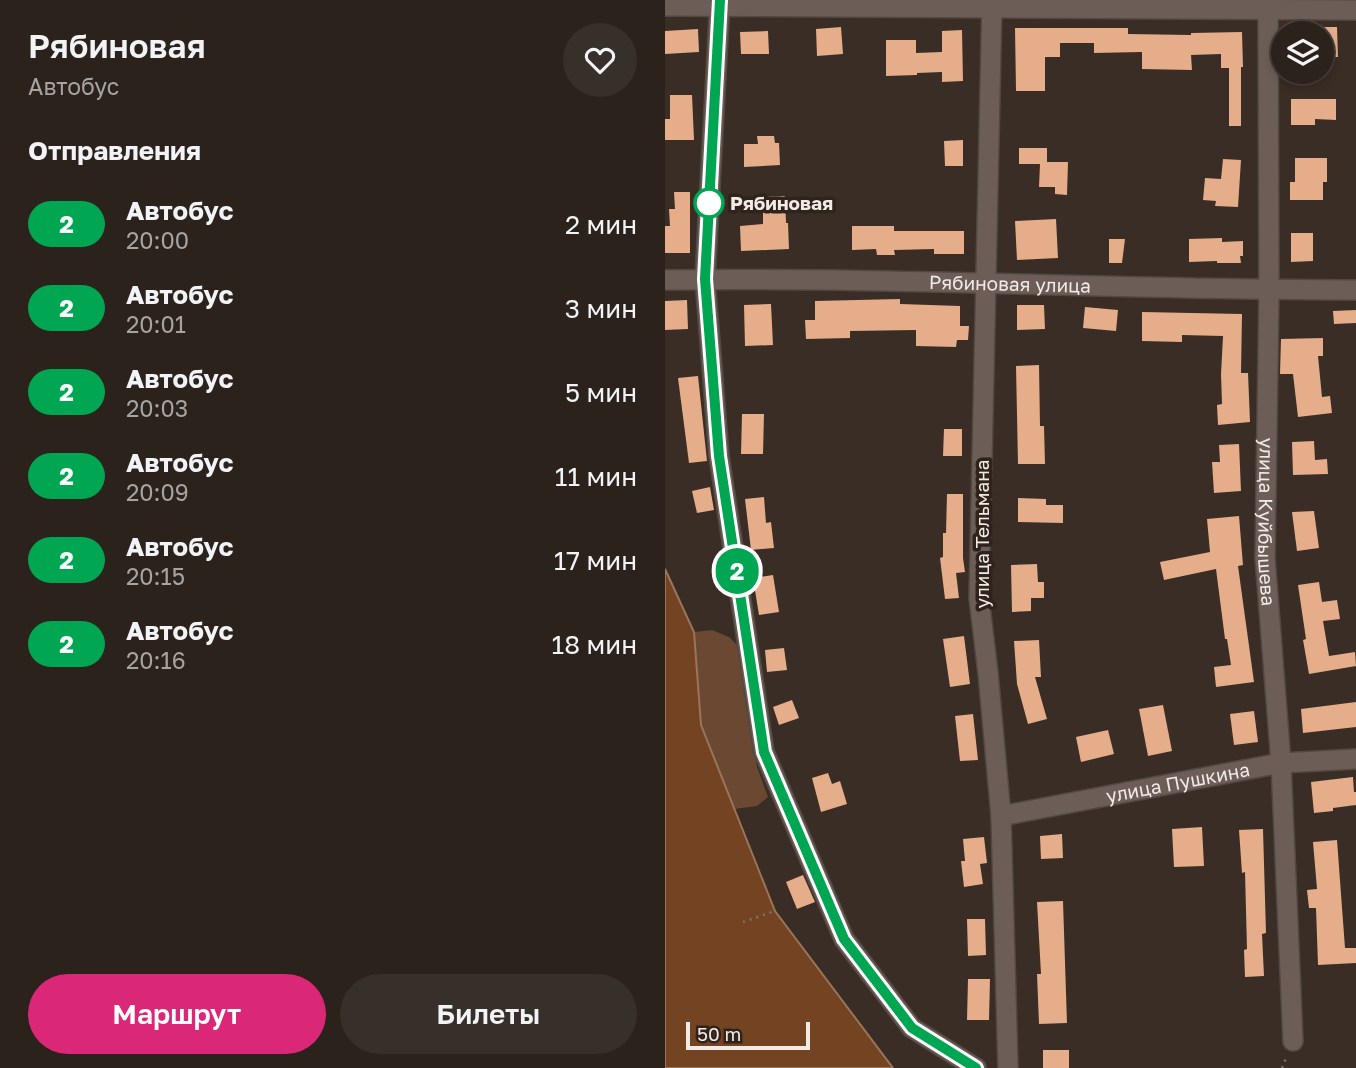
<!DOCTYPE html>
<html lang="ru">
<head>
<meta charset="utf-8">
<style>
	body { margin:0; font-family:"Golos Text",sans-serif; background:#372f29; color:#f1f3f6; height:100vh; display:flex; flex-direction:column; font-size:26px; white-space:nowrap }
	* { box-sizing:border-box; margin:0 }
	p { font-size:23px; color:#a6a4a3 }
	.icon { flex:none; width:38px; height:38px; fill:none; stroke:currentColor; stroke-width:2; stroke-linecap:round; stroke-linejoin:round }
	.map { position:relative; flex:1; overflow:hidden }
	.drawer { display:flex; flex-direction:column; background:#2b221c; width:665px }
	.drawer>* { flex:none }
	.badge { padding:0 14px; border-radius:23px; font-size:24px; line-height:46px }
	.buttons { position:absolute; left:606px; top:21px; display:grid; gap:14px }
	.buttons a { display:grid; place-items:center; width:63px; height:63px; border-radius:50%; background:#2b221c; box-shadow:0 4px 10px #0003,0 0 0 2px #473f3b; font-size:35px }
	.scale { position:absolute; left:21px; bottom:18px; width:124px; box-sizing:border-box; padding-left:7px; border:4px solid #f2eae5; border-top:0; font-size:19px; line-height:24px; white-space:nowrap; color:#f2eae5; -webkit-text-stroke:5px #2f231c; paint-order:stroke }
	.map>.badge { position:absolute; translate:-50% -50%; box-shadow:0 0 0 4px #fff }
	h2 { padding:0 28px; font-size:26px; line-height:63px }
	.round { display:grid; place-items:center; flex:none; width:74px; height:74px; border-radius:37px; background:#372f29 }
	.overview { display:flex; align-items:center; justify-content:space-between; height:119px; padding:0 28px }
	h1 { font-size:33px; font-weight:600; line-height:52px }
	.primary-button { display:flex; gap:14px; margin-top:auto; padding:14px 28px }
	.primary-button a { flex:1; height:80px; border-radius:42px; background:#db2777; color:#fff; font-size:28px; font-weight:600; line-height:80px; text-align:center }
	.primary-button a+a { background:#372f29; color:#f1f3f6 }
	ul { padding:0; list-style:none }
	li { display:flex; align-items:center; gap:21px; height:84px; padding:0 28px }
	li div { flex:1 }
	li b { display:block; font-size:26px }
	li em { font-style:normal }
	li .badge { min-width:77px; font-weight:700; text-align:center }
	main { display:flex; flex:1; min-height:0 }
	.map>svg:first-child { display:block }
	.green { fill:#6a4832 }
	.water { fill:#734322; stroke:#99755c; stroke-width:2 }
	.building { fill:#e5ad8a }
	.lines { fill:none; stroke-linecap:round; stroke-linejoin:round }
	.minor-casing { stroke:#524842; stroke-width:22 }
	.path { stroke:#7e736c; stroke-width:2.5; stroke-dasharray:2 5; stroke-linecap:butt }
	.minor { stroke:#6c5e56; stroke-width:19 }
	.line-casing { stroke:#fff; stroke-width:16 }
	.line { stroke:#00a651; stroke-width:10 }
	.stop-dot { fill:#fff; stroke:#00a651; stroke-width:3.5 }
	.labels { text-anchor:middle; stroke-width:7; stroke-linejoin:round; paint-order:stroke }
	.stop-label { font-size:19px; font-weight:bold; fill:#f2eae5; stroke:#2f231c; text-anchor:start }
	.street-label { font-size:19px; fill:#f2eae5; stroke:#2f231c }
</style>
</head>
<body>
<main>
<section class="drawer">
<div class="overview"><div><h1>Рябиновая</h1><p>Автобус</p></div><a class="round"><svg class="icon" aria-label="heart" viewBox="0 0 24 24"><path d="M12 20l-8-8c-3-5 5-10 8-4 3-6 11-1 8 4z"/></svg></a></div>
<h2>Отправления</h2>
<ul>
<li><span class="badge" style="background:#00a651;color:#fff">2</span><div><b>Автобус</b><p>20:00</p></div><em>2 мин</em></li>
<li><span class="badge" style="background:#00a651;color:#fff">2</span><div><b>Автобус</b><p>20:01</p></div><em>3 мин</em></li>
<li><span class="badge" style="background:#00a651;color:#fff">2</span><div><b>Автобус</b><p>20:03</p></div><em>5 мин</em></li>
<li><span class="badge" style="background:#00a651;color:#fff">2</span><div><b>Автобус</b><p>20:09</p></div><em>11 мин</em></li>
<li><span class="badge" style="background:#00a651;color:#fff">2</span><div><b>Автобус</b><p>20:15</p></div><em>17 мин</em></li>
<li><span class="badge" style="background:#00a651;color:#fff">2</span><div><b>Автобус</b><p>20:16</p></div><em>18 мин</em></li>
</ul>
<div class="primary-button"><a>Маршрут</a><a>Билеты</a></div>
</section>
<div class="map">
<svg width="691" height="1068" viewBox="0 0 691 1068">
	<rect width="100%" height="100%" fill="#392d25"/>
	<path class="green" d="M47 630 64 637 72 645 92 767 103 797 92 806 69 809 35 725 29 632Z"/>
	<path class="water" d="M0 569 29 632 36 725 110 911 228 1068H0Z"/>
	<g class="building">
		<path d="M176 27 178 54 152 56 151 29Z"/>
		<path d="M656 27H672L673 57H656Z"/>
		<path d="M350 28H463V34L526 35V33L577 32 578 67H576V126H564V68H556V54L526 55 527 70 477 69V52L429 53V43H395V57H380V91H351Z"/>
		<path d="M33 29 34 52 0 54V31Z"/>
		<path d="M297 30 298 81 277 82V72L252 73V75L221 76V40H251V53L277 52V31Z"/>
		<path d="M103 31 104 54H76L75 32Z"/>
		<path d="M5 95H27L29 140H0V119H5Z"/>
		<path d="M626 99H671V120L650 119V125H626Z"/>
		<path d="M92 136H109L110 143H114L115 165 79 167V144H93Z"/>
		<path d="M298 140V166H280L279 141Z"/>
		<path d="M354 148H382V162H403L402 195 390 194V187H374L375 164H354Z"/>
		<path d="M630 158H662V182H658V200H625V182H630Z"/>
		<path d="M558 159 576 160 573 207 550 206 551 201 538 200 540 178 556 179Z"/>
		<path d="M9 192H25V253H0V226H5L4 209H10Z"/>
		<path d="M120 196 121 223H123L124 249 76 251 75 226 98 224V197Z"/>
		<path d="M391 219 393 258 352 260 350 221Z"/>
		<path d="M187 226H229V231H299V254H269V249L229 250 230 255H212L211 249 187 250Z"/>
		<path d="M626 233H648V261L626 262Z"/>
		<path d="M557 238V242L578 241V256H575L576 263H552V261L524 262V239Z"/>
		<path d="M444 239H460L457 263H444Z"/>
		<path d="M235 299V304L295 306V326H304L303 340H292L291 347 251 346V330L185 331V338L141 339 140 320H150V301Z"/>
		<path d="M22 300 23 329 0 330V301Z"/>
		<path d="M106 304 108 345 80 346 79 305Z"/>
		<path d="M352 305H379L380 329 352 330Z"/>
		<path d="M420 307 453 310 451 331 418 328Z"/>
		<path d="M691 310V323L669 324 668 311Z"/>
		<path d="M477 312 577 314 576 373H583L585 422 553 425 552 405 557 404 556 374 558 336 517 335V342L477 341Z"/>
		<path d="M658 338V356H653L657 397 665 396 667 413 633 417 628 374H615L616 339Z"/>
		<path d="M374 365 375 426H379L380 464H353L351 366Z"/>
		<path d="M33 376 42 461 24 463 13 378Z"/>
		<path d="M77 414H99L98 454H76Z"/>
		<path d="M279 429H297V456H278Z"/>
		<path d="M649 441 650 460 662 459 663 474 628 475 627 442Z"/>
		<path d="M574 444 576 491 549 493 547 462H555L554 445Z"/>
		<path d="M45 487 49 510 32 513 27 491Z"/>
		<path d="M282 494H298V558L300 572 291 573 294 598 280 599 275 558 278 557V533H281Z"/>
		<path d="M99 497 101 523 106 522 109 548 86 550 80 499Z"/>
		<path d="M353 498 381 499V505H398V523L353 522Z"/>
		<path d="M649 511 654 548 632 551 627 512Z"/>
		<path d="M574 516 578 565 573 566 589 682 551 687 549 667 566 665 562 639H560L551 569 499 580 495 562 545 552 542 519Z"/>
		<path d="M372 564 373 582H379V598H366V611L347 612 346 565Z"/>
		<path d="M108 575 114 612 94 615 88 578Z"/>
		<path d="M654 582 657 602 672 600 675 619 658 621 664 656 690 652 691 666 644 674 638 640 641 639 633 585Z"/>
		<path d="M299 636 305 684 285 687 278 639Z"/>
		<path d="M374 640 376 677H370L382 719 363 724 352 684 349 641Z"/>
		<path d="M119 648 122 670 102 672 100 650Z"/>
		<path d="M127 700 134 718 114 725 108 707Z"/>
		<path d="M691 702V727L638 733 636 709Z"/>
		<path d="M498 705 507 751 483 756 474 709Z"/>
		<path d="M589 711 593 742 569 745 565 714Z"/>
		<path d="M308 714 313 760 295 761 290 716Z"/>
		<path d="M443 730 449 754 416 762 411 737Z"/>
		<path d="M163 773 167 784 175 781 182 804 156 812 147 778Z"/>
		<path d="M688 777 689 792H691V805L668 808V811L649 813 646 782Z"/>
		<path d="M537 827 539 866 509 867 507 829Z"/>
		<path d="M598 829 601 933 597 934 599 976 580 977 579 950 582 949 580 872 577 873 574 830Z"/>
		<path d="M397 834 398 858 376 859 375 836Z"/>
		<path d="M319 837 322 863 315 864 318 884 299 887 296 861H300L298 839Z"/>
		<path d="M672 840 680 948H691V963L653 965 651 908H644L642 890 652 889 648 842Z"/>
		<path d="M138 875 150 902 132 909 121 882Z"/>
		<path d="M398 901 402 1023 374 1024 372 974H376L372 902Z"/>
		<path d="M302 919H320L321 955 303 956Z"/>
		<path d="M303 979H325L324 1020H302Z"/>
		<rect x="378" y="1050" width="26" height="18"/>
	</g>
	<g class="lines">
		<defs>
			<g id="minor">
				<path d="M55 0 40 279 54 456 99 752 179 939 247 1028 311 1068"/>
				<path d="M327 0 314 598 323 673 336 816 343 1068"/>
				<path id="s1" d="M602 0 603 10 604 290 600 558 616 763 628 1041"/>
				<path d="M0 6 691 10"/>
				<path id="s2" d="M0 280C230 277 461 290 691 290"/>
				<path id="s3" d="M336 816 616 763 691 759"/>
			</g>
		</defs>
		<use href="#minor" class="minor-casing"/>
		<g class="path">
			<path d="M78 922 110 911"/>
			<path d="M617 1068 621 1058"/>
		</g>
		<use href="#minor" class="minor"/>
	</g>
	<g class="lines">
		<defs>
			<path id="line" d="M55 0 40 279 54 456 99 752 179 939 247 1028 311 1068"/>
		</defs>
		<use href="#line" class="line-casing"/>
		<use href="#line" class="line"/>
	</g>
	<circle class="stop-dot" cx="44" cy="203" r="14"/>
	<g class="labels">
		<g class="stop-label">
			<text x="65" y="210">Рябиновая</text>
		</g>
		<g class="street-label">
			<text dy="7" stroke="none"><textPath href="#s2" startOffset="345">Рябиновая улица</textPath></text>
			<text dy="7" stroke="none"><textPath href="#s1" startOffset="522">улица Куйбышева</textPath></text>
			<text transform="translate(317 534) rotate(-90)" y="7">улица Тельмана</text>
			<text dy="7" stroke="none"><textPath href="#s3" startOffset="180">улица Пушкина</textPath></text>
		</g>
	</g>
</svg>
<div class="buttons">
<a><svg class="icon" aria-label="layers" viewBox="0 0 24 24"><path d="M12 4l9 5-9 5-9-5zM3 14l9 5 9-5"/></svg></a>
</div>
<div class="scale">50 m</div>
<b class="badge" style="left:72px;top:571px;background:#00a651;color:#fff">2</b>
</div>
</main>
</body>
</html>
